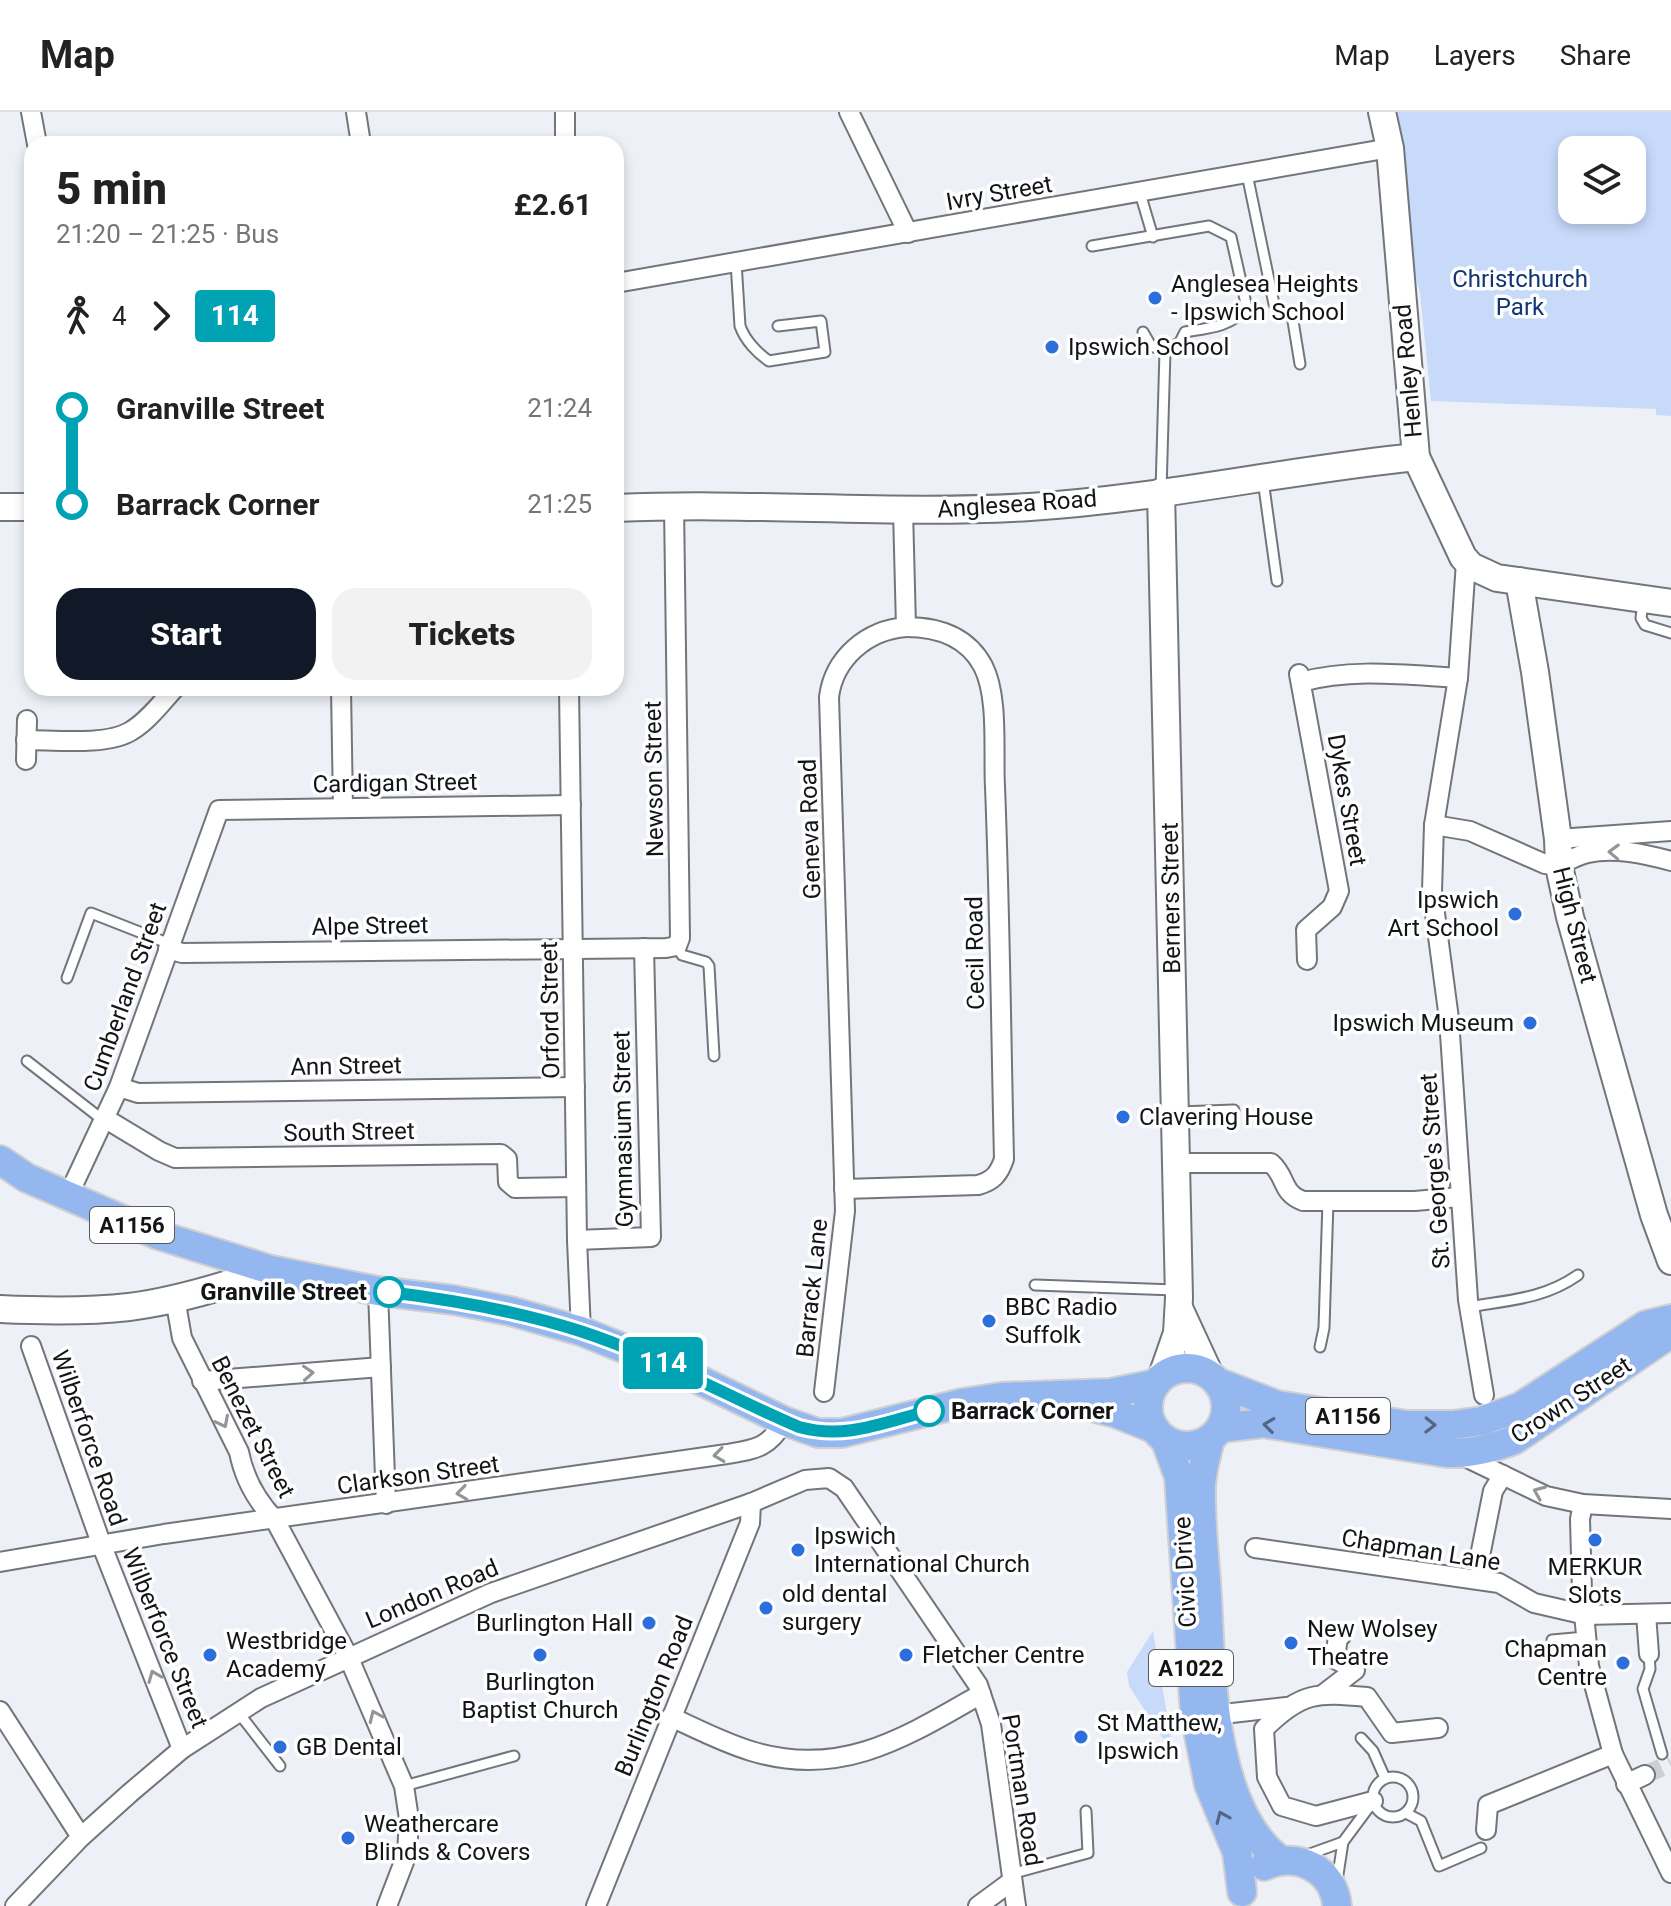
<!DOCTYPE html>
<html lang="en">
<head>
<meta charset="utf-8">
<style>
	body { margin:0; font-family:Roboto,sans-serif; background:#f2f2f2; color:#222; height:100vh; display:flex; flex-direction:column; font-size:30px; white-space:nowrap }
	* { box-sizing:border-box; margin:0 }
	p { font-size:26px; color:#767676 }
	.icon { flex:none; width:44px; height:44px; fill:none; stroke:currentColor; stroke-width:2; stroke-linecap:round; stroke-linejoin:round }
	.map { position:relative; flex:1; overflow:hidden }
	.sheet { position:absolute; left:24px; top:24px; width:600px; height:560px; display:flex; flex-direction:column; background:#fff; border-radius:24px; box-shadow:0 4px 12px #0003 }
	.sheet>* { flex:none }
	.badge { padding:0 16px; border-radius:6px; font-size:28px; line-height:52px }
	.tools { position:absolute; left:1558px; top:24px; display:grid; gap:16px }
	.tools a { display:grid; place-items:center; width:88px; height:88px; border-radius:16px; background:#fff; box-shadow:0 4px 12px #0003; font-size:40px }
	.map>.badge { position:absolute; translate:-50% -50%; box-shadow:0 0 0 4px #fff }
	.legs { display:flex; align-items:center; gap:12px; height:88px; padding:0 32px; font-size:26px }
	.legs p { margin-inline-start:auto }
	.headline { display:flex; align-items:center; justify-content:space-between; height:136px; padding:0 32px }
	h1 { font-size:44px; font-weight:800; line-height:60px }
	.cta { display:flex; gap:16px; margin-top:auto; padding:16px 32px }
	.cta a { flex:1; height:92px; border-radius:24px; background:#111827; color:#fff; font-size:32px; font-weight:800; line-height:92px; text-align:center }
	.cta a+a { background:#f2f2f2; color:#222 }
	ul { padding:0 32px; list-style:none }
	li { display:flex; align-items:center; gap:28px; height:96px; font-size:30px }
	li i { display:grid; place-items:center; width:12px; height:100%; margin:0 10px; background:currentColor }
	li i::after { content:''; width:20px; height:20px; margin:-10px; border:6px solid; border-radius:50%; background:#fff }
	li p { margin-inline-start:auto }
	li:first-child i { background:linear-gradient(#0000 50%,currentColor 0) }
	li:last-child i { background:linear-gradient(currentColor 50%,#0000 0) }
	header { display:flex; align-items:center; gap:48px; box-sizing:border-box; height:112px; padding:0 40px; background:#fff; border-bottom:2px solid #e0e0e0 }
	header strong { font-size:38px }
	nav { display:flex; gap:44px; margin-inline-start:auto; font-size:28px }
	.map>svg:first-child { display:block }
	.green { fill:#c7dafa; fill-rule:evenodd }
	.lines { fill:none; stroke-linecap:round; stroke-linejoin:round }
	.street-tunnel { stroke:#ccd0d5; stroke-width:18; stroke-dasharray:18 9; stroke-linecap:butt }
	.lane-casing { stroke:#72767b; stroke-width:13 }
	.street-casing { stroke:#72767b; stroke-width:22 }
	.secondary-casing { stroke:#72767b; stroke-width:30 }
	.primary-casing { stroke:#d0d0d0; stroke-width:32 }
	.lane { stroke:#fff; stroke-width:9 }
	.street { stroke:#fff; stroke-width:18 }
	.secondary { stroke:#fff; stroke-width:26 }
	.primary { stroke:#95b7f0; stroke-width:28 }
	.oneway { stroke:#949596 }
	.oneway2 { stroke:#546683 }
	.line-1-casing { stroke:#fff; stroke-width:18 }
	.line-1 { stroke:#00a3b4; stroke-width:12 }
	.poi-dot { fill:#2c6edb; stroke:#fefefe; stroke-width:3 }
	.stop-1-dot { fill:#fff; stroke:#00a3b4; stroke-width:4 }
	.labels { text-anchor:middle; stroke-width:7; stroke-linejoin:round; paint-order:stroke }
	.shield { fill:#fefefe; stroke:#595a5c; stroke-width:2 }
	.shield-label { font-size:22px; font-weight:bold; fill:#121416 }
	.street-label { font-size:24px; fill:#121416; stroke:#fefefe }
	.park-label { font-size:24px; fill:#113673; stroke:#fefefe }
	.poi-label { font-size:24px; fill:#121416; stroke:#fefefe; text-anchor:start }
	.stop-label { font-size:24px; font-weight:bold; fill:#121416; stroke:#fefefe; text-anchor:end }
</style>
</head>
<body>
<header>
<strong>Map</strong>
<nav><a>Map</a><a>Layers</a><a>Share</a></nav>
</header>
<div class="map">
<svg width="1671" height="1794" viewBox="0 0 1671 1794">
	<rect width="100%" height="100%" fill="#edf1f7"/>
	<g class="green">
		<path d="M1397 0H1671V304L1656 303V297L1431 289 1420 181 1398 103ZM1572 38H1632V98H1572Z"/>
		<path d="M1153 1519 1172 1632 1166 1631 1129 1574 1127 1560Z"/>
	</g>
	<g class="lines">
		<path class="street-tunnel" d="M1645 1663 1671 1651"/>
		<defs>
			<g id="lane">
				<path d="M1247 62 1274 192 1292 203 1300 252"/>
				<path d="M1140 81 1153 125"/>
				<path d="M1092 134 1209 114 1231 125 1247 196C1230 215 1209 216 1185 220L1180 230 1165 239 1151 234 1143 220"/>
				<path d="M736 150 740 214C745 228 757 241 769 249L825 240 821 209 778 214"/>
				<path d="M1263 368 1277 469"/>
				<path d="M1161 379 1165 239"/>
				<path d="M1643 490 1641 506 1645 513 1671 521"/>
				<path d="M677 834 682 843 706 850 709 854 714 944"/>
				<path d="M67 866 91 801 170 832"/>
				<path d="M27 949 99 1005 106 1007"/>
				<path d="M1179 1000 1234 998"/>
				<path d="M1035 1173 1175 1178"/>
				<path d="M1469 1195C1509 1188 1544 1187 1578 1163"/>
				<path d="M1320 1235 1324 1216 1328 1089"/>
				<path d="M1552 1528 1585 1525"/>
				<path d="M1649 1542 1650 1557 1643 1577 1662 1642"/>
				<path d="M238 1600 280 1654"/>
				<path d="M1361 1626 1373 1639 1385 1666"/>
				<circle cx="1393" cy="1685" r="20"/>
				<path d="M404 1674 514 1644"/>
				<path d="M1406 1701 1421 1709 1439 1754 1481 1736"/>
				<path d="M1343 1730 1372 1691"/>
				<path d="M1304 1744 1343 1730 1337 1769"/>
				<path d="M1011 1762 1088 1741 1086 1699"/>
			</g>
			<g id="street">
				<path d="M31 0 37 32"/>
				<path d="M356 0 361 32"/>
				<path d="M565 0V32"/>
				<path d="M849 0 908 121"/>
				<path d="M616 171 1390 36"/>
				<path d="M1466 450 1458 566 1434 713 1432 779 1449 907 1468 1188 1484 1283"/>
				<path d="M1299 562 1339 779 1332 795 1306 818 1307 848"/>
				<path d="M1301 570C1353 556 1405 563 1458 566"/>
				<path d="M341 576 343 696"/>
				<path d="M569 576 577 1128 581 1219"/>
				<path d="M26 628C54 628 107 634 131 619 148 609 162 590 175 576"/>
				<path d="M26 648 27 608"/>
				<path d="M1434 713 1470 719 1545 752C1564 755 1570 745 1588 741 1614 735 1645 742 1671 749"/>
				<path d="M1558 727 1671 719"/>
				<path d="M168 837 182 841 666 836 677 834 680 826 674 394"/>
				<path d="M119 975 138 981 575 975"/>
				<path d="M106 1007 159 1039 175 1046 501 1042 507 1047 508 1070 515 1076 576 1075"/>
				<path d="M1177 1051H1271C1287 1065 1281 1081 1303 1089H1415L1459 1085"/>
				<path d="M844 1077 978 1073C993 1069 999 1062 1004 1047 1001 923 1000 799 995 675 993 640 999 585 983 554 967 524 937 515 906 515"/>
				<path d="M68 1084 119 975 219 698 571 693"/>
				<path d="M577 1128 651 1125 644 836"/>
				<path d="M378 1179 386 1392"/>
				<path d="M175 1186 182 1226 239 1340C244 1366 257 1389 275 1408L348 1544 404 1674 409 1707 407 1742 387 1794"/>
				<path d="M31 1234 102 1434 182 1637"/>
				<path d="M202 1269 381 1255"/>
				<path d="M824 1280 845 1099 829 585C834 546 867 518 906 515L903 398"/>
				<path d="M1457 1341 1546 1384 1583 1392 1671 1397"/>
				<path d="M1583 1392 1580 1407 1582 1481 1589 1554 1613 1642 1671 1761"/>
				<path d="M1255 1436 1499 1471 1534 1491 1586 1503 1671 1501"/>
				<path d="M0 1450 164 1422 727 1342C756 1337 769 1336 784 1309"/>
				<path d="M1483 1468 1479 1449 1493 1379 1503 1363"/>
				<path d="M1646 1502 1649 1542"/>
				<path d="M1325 1581 1355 1558 1335 1547 1338 1524H1341"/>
				<path d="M0 1599 81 1725"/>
				<path d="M1214 1603 1286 1595"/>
				<path d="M671 1605C697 1617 724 1631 751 1639 841 1667 906 1625 981 1582"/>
				<path d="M1626 1672 1645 1663"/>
				<path d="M1373 1689 1316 1704 1282 1694 1267 1665 1264 1617C1301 1580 1317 1580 1367 1585L1392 1621 1438 1616"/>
				<path d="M1486 1718 1488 1693 1613 1642"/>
				<path d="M15 1794 81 1725 130 1681 182 1637 261 1586 491 1481 751 1391 805 1368 829 1366 844 1376 978 1573 991 1612 1016 1794"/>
				<path d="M596 1794 750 1411 751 1391"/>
				<path d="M978 1794 1012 1769"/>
			</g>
			<g id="secondary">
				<path d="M1382 0 1390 36 1416 345 1463 445 1471 454 1497 466 1671 491"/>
				<path d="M1161 380 1179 1186 1177 1221 1162 1264"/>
				<path d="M0 395H32"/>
				<path d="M616 396C754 390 892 403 1030 395 1158 387 1288 358 1416 345"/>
				<path d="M1519 469 1535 560 1558 727 1559 754 1570 805 1654 1103 1671 1149"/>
				<path d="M1179 1196 1210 1263"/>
				<path d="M0 1197C43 1199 86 1200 129 1195 177 1189 225 1174 271 1158"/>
			</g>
			<g id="primary">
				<path d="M0 1048 27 1066 158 1123 271 1158 378 1179 454 1188 510 1199 581 1219 687 1262 784 1309 818 1321H842L962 1291 1001 1285 1111 1281 1155 1272"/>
				<circle cx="1187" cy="1295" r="39"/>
				<path d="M1217 1270 1277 1293 1407 1313H1453L1482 1309 1520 1295 1646 1213 1671 1207"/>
				<path d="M1080 1292 1115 1301 1155 1317"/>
				<path d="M1220 1316 1263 1311 1447 1341C1470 1342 1493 1336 1514 1328L1664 1226 1671 1211"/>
				<path d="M1165 1327 1179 1365 1195 1603 1209 1673 1237 1740 1242 1780"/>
				<path d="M1210 1327C1207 1342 1201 1359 1201 1375 1200 1411 1205 1448 1207 1485 1211 1563 1212 1697 1280 1748"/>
				<path d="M1264 1754C1297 1739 1334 1757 1337 1794"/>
			</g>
		</defs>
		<use href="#lane" class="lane-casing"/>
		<use href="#street" class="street-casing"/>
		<use href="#secondary" class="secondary-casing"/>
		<use href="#primary" class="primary-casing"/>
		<use href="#lane" class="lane"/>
		<use href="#street" class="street"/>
		<use href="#secondary" class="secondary"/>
		<use href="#primary" class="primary"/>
	</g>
	<defs><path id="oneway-chevron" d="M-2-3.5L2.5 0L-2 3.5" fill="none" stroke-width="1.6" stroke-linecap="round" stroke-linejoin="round" transform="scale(2)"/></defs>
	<g class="oneway">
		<use href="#oneway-chevron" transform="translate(1614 740) rotate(-178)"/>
		<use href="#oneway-chevron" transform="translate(308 1261) rotate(-4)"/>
		<use href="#oneway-chevron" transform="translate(223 1310) rotate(63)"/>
		<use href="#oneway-chevron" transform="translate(719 1343) rotate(172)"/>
		<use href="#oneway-chevron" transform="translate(1539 1380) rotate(-157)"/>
		<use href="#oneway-chevron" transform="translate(462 1381) rotate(172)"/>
		<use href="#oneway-chevron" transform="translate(154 1564) rotate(-112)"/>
		<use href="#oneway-chevron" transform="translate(375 1604) rotate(-114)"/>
	</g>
	<g class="oneway2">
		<use href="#oneway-chevron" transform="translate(1269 1313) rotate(-173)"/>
		<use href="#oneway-chevron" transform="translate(1430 1313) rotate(1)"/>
		<use href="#oneway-chevron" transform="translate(1222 1705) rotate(-113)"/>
	</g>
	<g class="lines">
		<defs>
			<path id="line-1" d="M389 1180C454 1188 518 1199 580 1219 657 1244 726 1284 799 1315 846 1328 884 1310 929 1299"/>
		</defs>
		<use href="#line-1" class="line-1-casing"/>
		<use href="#line-1" class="line-1"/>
	</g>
	<g class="poi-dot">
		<circle cx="1155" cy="186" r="8"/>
		<circle cx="1052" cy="235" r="8"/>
		<circle cx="1515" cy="802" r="8"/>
		<circle cx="1530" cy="911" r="8"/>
		<circle cx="1123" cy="1005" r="8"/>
		<circle cx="989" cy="1209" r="8"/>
		<circle cx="1595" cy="1428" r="8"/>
		<circle cx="798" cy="1438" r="8"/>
		<circle cx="766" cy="1496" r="8"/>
		<circle cx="649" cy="1511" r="8"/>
		<circle cx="1291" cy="1531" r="8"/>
		<circle cx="210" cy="1543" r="8"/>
		<circle cx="540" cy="1543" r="8"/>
		<circle cx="906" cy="1543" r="8"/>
		<circle cx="1623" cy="1551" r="8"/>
		<circle cx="1081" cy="1625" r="8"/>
		<circle cx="280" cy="1635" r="8"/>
		<circle cx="348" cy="1726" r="8"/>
	</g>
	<g class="stop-1-dot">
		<circle cx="389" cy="1180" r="14"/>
		<circle cx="929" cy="1299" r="14"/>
	</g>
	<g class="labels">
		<g class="shield">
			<rect x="90" y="1095" width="84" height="36" rx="6"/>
			<rect x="1306" y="1286" width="84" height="36" rx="6"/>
			<rect x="1149" y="1538" width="84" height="36" rx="6"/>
		</g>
		<g class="shield-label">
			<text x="132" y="1121">A1156</text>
			<text x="1348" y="1312">A1156</text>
			<text x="1191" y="1564">A1022</text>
		</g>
		<g class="street-label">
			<text transform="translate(999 81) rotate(-10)" y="8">Ivry Street</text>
			<text transform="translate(1408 259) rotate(-95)" y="8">Henley Road</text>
			<text transform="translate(1017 392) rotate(-4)" y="8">Anglesea Road</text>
			<text transform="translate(654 667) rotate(-91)" y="8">Newson Street</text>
			<text transform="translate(395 671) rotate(-1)" y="8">Cardigan Street</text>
			<text transform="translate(1347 688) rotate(80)" y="8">Dykes Street</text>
			<text transform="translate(810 717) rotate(-92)" y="8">Geneva Road</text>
			<text transform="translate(1171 786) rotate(-91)" y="8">Berners Street</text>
			<text transform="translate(1575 813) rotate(76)" y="8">High Street</text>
			<text transform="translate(370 814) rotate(-1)" y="8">Alpe Street</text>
			<text transform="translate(975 841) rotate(-91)" y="8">Cecil Road</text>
			<text transform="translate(125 885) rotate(-70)" y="8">Cumberland Street</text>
			<text transform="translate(550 898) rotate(-91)" y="8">Orford Street</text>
			<text transform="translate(346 954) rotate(-1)" y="8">Ann Street</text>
			<text transform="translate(623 1017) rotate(-91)" y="8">Gymnasium Street</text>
			<text transform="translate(349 1020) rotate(-1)" y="8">South Street</text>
			<text transform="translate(1435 1059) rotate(-94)" y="8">St. George's Street</text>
			<text transform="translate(812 1176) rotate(-84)" y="8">Barrack Lane</text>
			<text transform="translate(1571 1288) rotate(-33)" y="8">Crown Street</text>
			<text transform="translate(253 1315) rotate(63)" y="8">Benezet Street</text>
			<text transform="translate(89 1326) rotate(71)" y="8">Wilberforce Road</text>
			<text transform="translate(418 1363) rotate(-8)" y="8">Clarkson Street</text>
			<text transform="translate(1421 1438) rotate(9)" y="8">Chapman Lane</text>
			<text transform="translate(1185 1460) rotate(-93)" y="8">Civic Drive</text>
			<text transform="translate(432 1482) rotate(-23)" y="8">London Road</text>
			<text transform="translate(165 1526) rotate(68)" y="8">Wilberforce Street</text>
			<text transform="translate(654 1584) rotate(-68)" y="8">Burlington Road</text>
			<text transform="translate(1022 1678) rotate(81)" y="8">Portman Road</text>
		</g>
		<g class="park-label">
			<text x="1520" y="175">Christchurch<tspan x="1520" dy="28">Park</tspan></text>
		</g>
		<g class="poi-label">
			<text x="1171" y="180">Anglesea Heights<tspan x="1171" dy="28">- Ipswich School</tspan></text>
			<text x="1068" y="243">Ipswich School</text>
			<text x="1499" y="796" text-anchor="end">Ipswich<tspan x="1499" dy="28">Art School</tspan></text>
			<text x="1514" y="919" text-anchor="end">Ipswich Museum</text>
			<text x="1139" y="1013">Clavering House</text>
			<text x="1005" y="1203">BBC Radio<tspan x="1005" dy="28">Suffolk</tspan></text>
			<text x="814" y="1432">Ipswich<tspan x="814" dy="28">International Church</tspan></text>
			<text x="1595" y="1463" text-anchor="middle">MERKUR<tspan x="1595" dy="28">Slots</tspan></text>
			<text x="782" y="1490">old dental<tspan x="782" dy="28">surgery</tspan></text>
			<text x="633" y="1519" text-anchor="end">Burlington Hall</text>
			<text x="1307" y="1525">New Wolsey<tspan x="1307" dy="28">Theatre</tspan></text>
			<text x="226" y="1537">Westbridge<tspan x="226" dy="28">Academy</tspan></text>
			<text x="1607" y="1545" text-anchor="end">Chapman<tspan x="1607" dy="28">Centre</tspan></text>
			<text x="922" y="1551">Fletcher Centre</text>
			<text x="540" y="1578" text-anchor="middle">Burlington<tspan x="540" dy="28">Baptist Church</tspan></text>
			<text x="1097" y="1619">St Matthew,<tspan x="1097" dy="28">Ipswich</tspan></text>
			<text x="296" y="1643">GB Dental</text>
			<text x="364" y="1720">Weathercare<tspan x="364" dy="28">Blinds &amp; Covers</tspan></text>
		</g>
		<g class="stop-label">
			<text x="367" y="1188">Granville Street</text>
			<text x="951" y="1307" text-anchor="start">Barrack Corner</text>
		</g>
	</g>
</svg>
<div class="tools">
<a><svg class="icon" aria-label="layers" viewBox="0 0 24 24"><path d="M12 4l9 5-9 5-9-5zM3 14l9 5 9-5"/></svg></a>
</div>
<b class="badge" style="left:663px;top:1251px;background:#00a3b4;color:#fff">114</b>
<section class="sheet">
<div class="headline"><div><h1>5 min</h1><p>21:20 – 21:25 · Bus</p></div><b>£2.61</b></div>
<div class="legs"><svg class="icon" aria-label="walk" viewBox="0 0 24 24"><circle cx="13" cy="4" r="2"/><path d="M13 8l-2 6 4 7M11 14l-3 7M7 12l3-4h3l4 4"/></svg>4<svg class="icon" aria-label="forward" viewBox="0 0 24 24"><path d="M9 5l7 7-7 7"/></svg><b class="badge" style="background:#00a3b4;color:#fff">114</b></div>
<ul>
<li><i style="color:#00a3b4"></i><b>Granville Street</b><p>21:24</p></li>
<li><i style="color:#00a3b4"></i><b>Barrack Corner</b><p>21:25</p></li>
</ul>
<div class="cta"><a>Start</a><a>Tickets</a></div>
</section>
</div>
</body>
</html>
